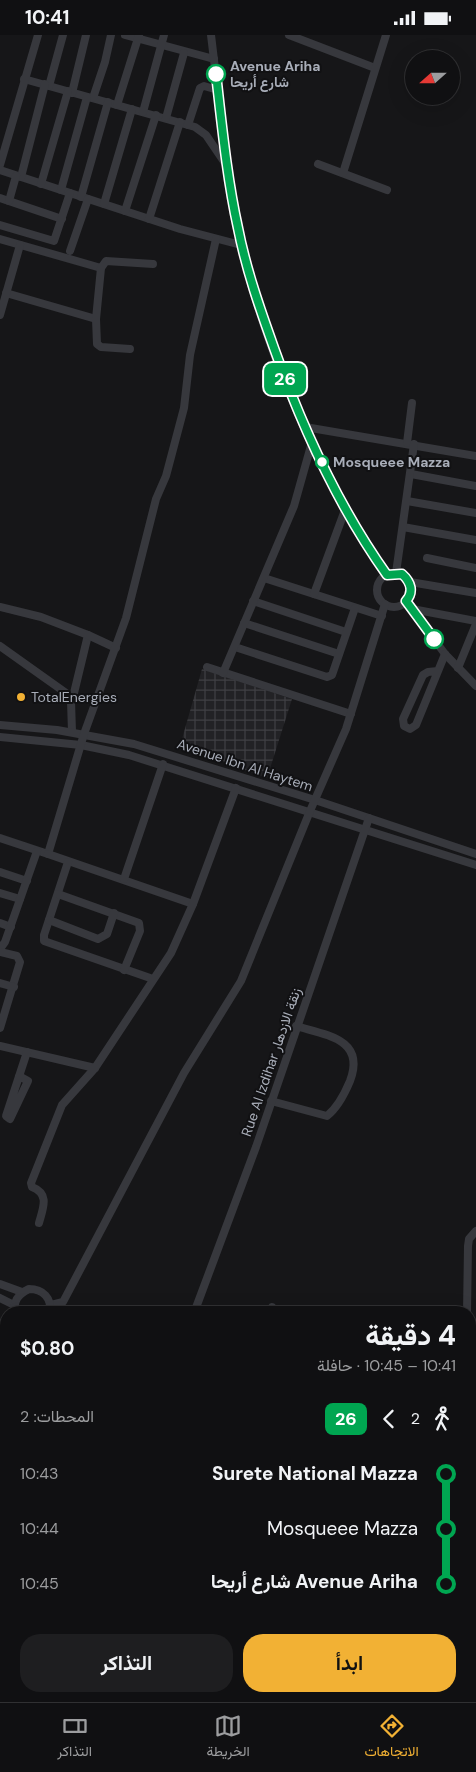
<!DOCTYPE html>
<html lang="ar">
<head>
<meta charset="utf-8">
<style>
	body { margin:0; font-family:"DM Sans",Vazirmatn,sans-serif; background:#1e1e20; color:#f1f3f6; direction:rtl; height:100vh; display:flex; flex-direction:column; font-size:19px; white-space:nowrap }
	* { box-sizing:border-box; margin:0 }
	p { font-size:16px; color:#9c9d9f }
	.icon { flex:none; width:28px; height:28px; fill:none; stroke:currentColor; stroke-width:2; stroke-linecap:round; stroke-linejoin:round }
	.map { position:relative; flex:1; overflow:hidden; direction:ltr }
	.sheet { position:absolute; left:0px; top:1271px; width:476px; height:396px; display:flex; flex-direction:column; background:#101012; border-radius:20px 20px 0 0; box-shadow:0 5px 20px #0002,0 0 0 1px #303032; direction:rtl }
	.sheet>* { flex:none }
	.badge { padding:0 10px; border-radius:8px; font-size:18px; line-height:32px }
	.needle { width:32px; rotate:249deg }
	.controls { position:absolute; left:405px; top:15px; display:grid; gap:10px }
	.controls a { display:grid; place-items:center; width:55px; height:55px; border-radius:50%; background:#101012; box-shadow:0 5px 20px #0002,0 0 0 1px #303032; font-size:25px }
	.map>.badge { position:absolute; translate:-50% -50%; box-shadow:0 0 0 2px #fff }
	.legs { display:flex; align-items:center; gap:8px; height:55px; padding:0 20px; font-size:16px }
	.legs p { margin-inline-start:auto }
	.overview { display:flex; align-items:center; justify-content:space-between; height:85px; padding:0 20px }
	h1 { font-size:28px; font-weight:700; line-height:38px }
	.button { display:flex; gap:10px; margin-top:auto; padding:10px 20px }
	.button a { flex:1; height:58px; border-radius:20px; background:#f2b134; color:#111; font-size:20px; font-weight:700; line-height:58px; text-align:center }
	.button a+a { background:#1e1e20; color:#f1f3f6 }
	ul { padding:0 20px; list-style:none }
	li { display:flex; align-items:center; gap:18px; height:55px; font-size:19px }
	li i { display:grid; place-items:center; width:8px; height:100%; margin:0 6px; background:currentColor }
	li i::after { content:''; width:12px; height:12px; margin:-6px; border:4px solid; border-radius:50%; background:#101012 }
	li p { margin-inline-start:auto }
	li:first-child i { background:linear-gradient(#0000 50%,currentColor 0) }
	li:last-child i { background:linear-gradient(currentColor 50%,#0000 0) }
	.status { display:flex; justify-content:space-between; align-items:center; height:35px; padding:0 25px; background:#101012; direction:ltr }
	.status svg { height:14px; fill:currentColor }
	.menu { display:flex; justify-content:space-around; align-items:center; height:70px; border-top:1px solid #303032; background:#101012; font-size:14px; color:#9c9d9f }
	.menu a { display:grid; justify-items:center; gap:2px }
	.menu .active { color:#f2b134 }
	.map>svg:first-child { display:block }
	.industrial { fill:url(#industrial-grid) }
	.green { fill:#1e261f }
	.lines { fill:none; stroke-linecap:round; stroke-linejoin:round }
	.minor { stroke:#37383d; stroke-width:8 }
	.line-1-casing { stroke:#fff; stroke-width:11 }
	.line-1 { stroke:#00a651; stroke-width:8 }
	.stop-1-dot { fill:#fff; stroke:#00a651; stroke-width:2.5 }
	.poi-dot { fill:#f2b134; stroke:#111113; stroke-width:2 }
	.labels { text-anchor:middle; stroke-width:4; stroke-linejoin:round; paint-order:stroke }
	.stop-label { font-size:14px; font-weight:bold; fill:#a8adb8; stroke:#111113; text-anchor:start }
	.poi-label { font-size:14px; fill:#a8adb8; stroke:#111113; text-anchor:start }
	.street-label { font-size:14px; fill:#a8adb8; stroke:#111113 }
</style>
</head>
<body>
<div class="status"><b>10:41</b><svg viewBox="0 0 49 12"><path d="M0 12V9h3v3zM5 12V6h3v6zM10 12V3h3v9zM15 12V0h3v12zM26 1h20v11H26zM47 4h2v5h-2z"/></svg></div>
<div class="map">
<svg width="476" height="1667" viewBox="0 0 476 1667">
	<defs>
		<pattern id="industrial-grid" width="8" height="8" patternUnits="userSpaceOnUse" patternTransform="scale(1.25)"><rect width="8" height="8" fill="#222225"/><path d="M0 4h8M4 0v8" fill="none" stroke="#3f3f43"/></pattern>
	</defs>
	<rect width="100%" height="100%" fill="#161618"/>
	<path class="industrial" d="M202 634 292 664 267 743 180 711Z"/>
	<path class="green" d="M96 1661H144L159 1667H106L95 1663Z"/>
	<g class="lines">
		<g class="minor">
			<path d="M125 0 214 24"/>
			<path d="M211 0C219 65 225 131 238 195 261 307 320 447 387 539"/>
			<path d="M289 0 375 33"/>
			<path d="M24 44 195 92 206 100 227 131"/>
			<path d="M49 51 63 0"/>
			<path d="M72 58 86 0"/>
			<path d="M93 63 105 27 111 0"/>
			<path d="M117 70 139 0"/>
			<path d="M143 77 164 0"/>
			<path d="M166 83 184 18"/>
			<path d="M188 90 200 53 204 51 218 55"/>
			<path d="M318 129 387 155"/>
			<path d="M0 130 38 0"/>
			<path d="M0 135 180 194 241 210"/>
			<path d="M343 138 386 0"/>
			<path d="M21 142 45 49"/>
			<path d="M41 149 68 56"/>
			<path d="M61 155 87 62"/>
			<path d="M81 162 108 67"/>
			<path d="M0 163 62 184"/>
			<path d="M9 166 16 141"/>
			<path d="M104 169 132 74"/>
			<path d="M125 176 156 80"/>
			<path d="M149 184 180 87"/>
			<path d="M0 190 54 206 70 158"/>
			<path d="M0 204 101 233"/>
			<path d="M70 216 88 164"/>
			<path d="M6 258 96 284"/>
			<path d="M0 280 20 210"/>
			<path d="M130 314 101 312 97 309 96 284 101 233 106 226 153 229"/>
			<path d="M305 392 476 421"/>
			<path d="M407 408 412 368"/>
			<path d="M411 439 476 451"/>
			<path d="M407 466 476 478"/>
			<path d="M403 492 476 505"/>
			<path d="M427 523 476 533"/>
			<path d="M396 538 414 409"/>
			<circle cx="394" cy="555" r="17"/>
			<path d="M264 543 382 581"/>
			<path d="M410 547 476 558"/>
			<path d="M314 559 345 475"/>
			<path d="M253 566 346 597"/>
			<path d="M406 566 445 619 476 651"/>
			<path d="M0 572 41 582 88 600 74 658 70 663"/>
			<path d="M412 574 476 586"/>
			<path d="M244 588 339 619"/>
			<path d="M88 600 116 613"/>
			<path d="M0 611 66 658 71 666 72 697"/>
			<path d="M235 612 327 642 332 640 355 573"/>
			<path d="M207 632 351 679"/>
			<path d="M458 633 476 589"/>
			<path d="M438 636 428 637 423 640 403 684 404 691 410 694 416 690 445 619"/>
			<path d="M223 638 294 471 312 407"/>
			<path d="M0 690 57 695 134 709 315 765 476 819"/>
			<path d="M0 702 81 710 129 720 476 830"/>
			<path d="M0 803 48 819 84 699 126 583 156 464 166 441 184 373 190 320 216 204"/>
			<path d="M48 819 193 869"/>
			<path d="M68 827 44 900V906L153 944"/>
			<path d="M0 837 27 846"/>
			<path d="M124 844 163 729"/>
			<path d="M0 858 20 864"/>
			<path d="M58 859 139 888 140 896 124 935"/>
			<path d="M49 885 98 904 107 899 114 878"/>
			<path d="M0 888 11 892"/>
			<path d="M0 914 5 907 37 816"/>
			<path d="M0 917 17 921 20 927 0 993"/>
			<path d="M0 948 14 952"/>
			<path d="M0 1011 95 1033"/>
			<path d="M19 1041 28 1046 10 1084 6 1081 27 1017"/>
			<path d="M271 1066 327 1081C337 1073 345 1058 350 1046 366 1004 326 1000 296 991"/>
			<path d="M39 1188C43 1173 50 1159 32 1152L31 1148 62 1070 95 1033 171 918 193 869 236 753"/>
			<path d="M0 1249 22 1257"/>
			<path d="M0 1263 14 1270"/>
			<path d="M51 1270 63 1267 184 1038 241 946 310 776 346 694 385 569"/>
			<path d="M15 1278C13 1266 18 1259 29 1254 43 1254 52 1263 50 1278"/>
			<path d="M194 1278 256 1112 369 783"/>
			<path d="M270 1278 272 1272"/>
			<path d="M467 1278 468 1211 469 1204 476 1196"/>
			<path d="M470 1297 476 1298"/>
			<path d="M470 1324H476"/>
			<path d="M470 1350 476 1351"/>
			<path d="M470 1376H476"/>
			<path d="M0 1393 6 1395"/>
			<path d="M470 1402 476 1403"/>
			<path d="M470 1431 476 1434"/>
			<path d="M0 1441 6 1425"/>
			<path d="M0 1460 6 1463"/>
			<path d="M0 1508 6 1510"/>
			<path d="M0 1541 6 1544"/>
			<path d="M0 1575 6 1577"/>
			<path d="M470 1586H476"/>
			<path d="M470 1602 476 1607"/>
			<path d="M0 1661 16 1667"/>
			<path d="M231 1661 246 1667"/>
			<path d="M352 1661 358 1667"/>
			<path d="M439 1661 444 1667"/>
			<path d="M457 1661 463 1667"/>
			<path d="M35 1667 37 1661"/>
			<path d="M90 1667 92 1661"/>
			<path d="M203 1667 205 1661"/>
			<path d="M256 1667 258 1661"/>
			<path d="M337 1667 339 1661"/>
			<path d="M451 1667 452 1661"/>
		</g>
	</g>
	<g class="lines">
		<defs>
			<path id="line-1" d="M216 39C222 91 227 143 238 193 246 234 260 274 274 313 302 392 338 471 387 540L402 539C411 547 414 557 406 566L434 604"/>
		</defs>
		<use href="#line-1" class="line-1-casing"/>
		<use href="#line-1" class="line-1"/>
	</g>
	<g class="stop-1-dot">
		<circle cx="216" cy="39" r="9"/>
		<circle cx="322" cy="427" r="6"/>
		<circle cx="434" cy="604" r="9"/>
	</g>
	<circle class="poi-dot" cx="21" cy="662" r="5"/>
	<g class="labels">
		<g class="stop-label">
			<text x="230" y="36">Avenue Ariha<tspan x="230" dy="16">شارع أريحا</tspan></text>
			<text x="333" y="432">Mosqueee Mazza</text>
		</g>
		<g class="poi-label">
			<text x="31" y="667">TotalEnergies</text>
		</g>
		<g class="street-label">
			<text transform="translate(245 730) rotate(18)" y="5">Avenue Ibn Al Haytem</text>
			<text transform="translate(271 1027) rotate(-71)" y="5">Rue Al Izdihar زنقة الازدهار</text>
		</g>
	</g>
</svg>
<div class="controls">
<a><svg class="needle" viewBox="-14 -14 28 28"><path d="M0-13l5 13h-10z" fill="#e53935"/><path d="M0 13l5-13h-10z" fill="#9c9d9f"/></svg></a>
</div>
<b class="badge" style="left:285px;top:344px;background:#00a651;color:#fff">26</b>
<section class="sheet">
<div class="overview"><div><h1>4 دقيقة</h1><p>10:41 – 10:45 · حافلة</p></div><b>$0.80</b></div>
<div class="legs"><svg class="icon" aria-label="walk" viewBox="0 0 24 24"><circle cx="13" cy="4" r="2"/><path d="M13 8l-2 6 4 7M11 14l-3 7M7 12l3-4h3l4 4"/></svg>2<svg class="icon" aria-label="back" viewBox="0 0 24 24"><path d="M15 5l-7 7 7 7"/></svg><b class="badge" style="background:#00a651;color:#fff">26</b><p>المحطات: 2</p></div>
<ul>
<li><i style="color:#00a651"></i><b>Surete National Mazza</b><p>10:43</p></li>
<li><i style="color:#00a651"></i><span>Mosqueee Mazza</span><p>10:44</p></li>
<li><i style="color:#00a651"></i><b>Avenue Ariha شارع أريحا</b><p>10:45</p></li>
</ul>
<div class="button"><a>ابدأ</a><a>التذاكر</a></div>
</section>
</div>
<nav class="menu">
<a class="active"><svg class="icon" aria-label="directions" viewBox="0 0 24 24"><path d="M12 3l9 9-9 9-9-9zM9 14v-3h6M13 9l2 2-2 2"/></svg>الاتجاهات</a>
<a><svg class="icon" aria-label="map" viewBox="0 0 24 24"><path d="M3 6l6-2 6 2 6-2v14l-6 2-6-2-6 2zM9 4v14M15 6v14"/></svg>الخريطة</a>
<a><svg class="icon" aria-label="tickets" viewBox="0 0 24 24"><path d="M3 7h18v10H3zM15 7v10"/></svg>التذاكر</a>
</nav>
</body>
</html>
